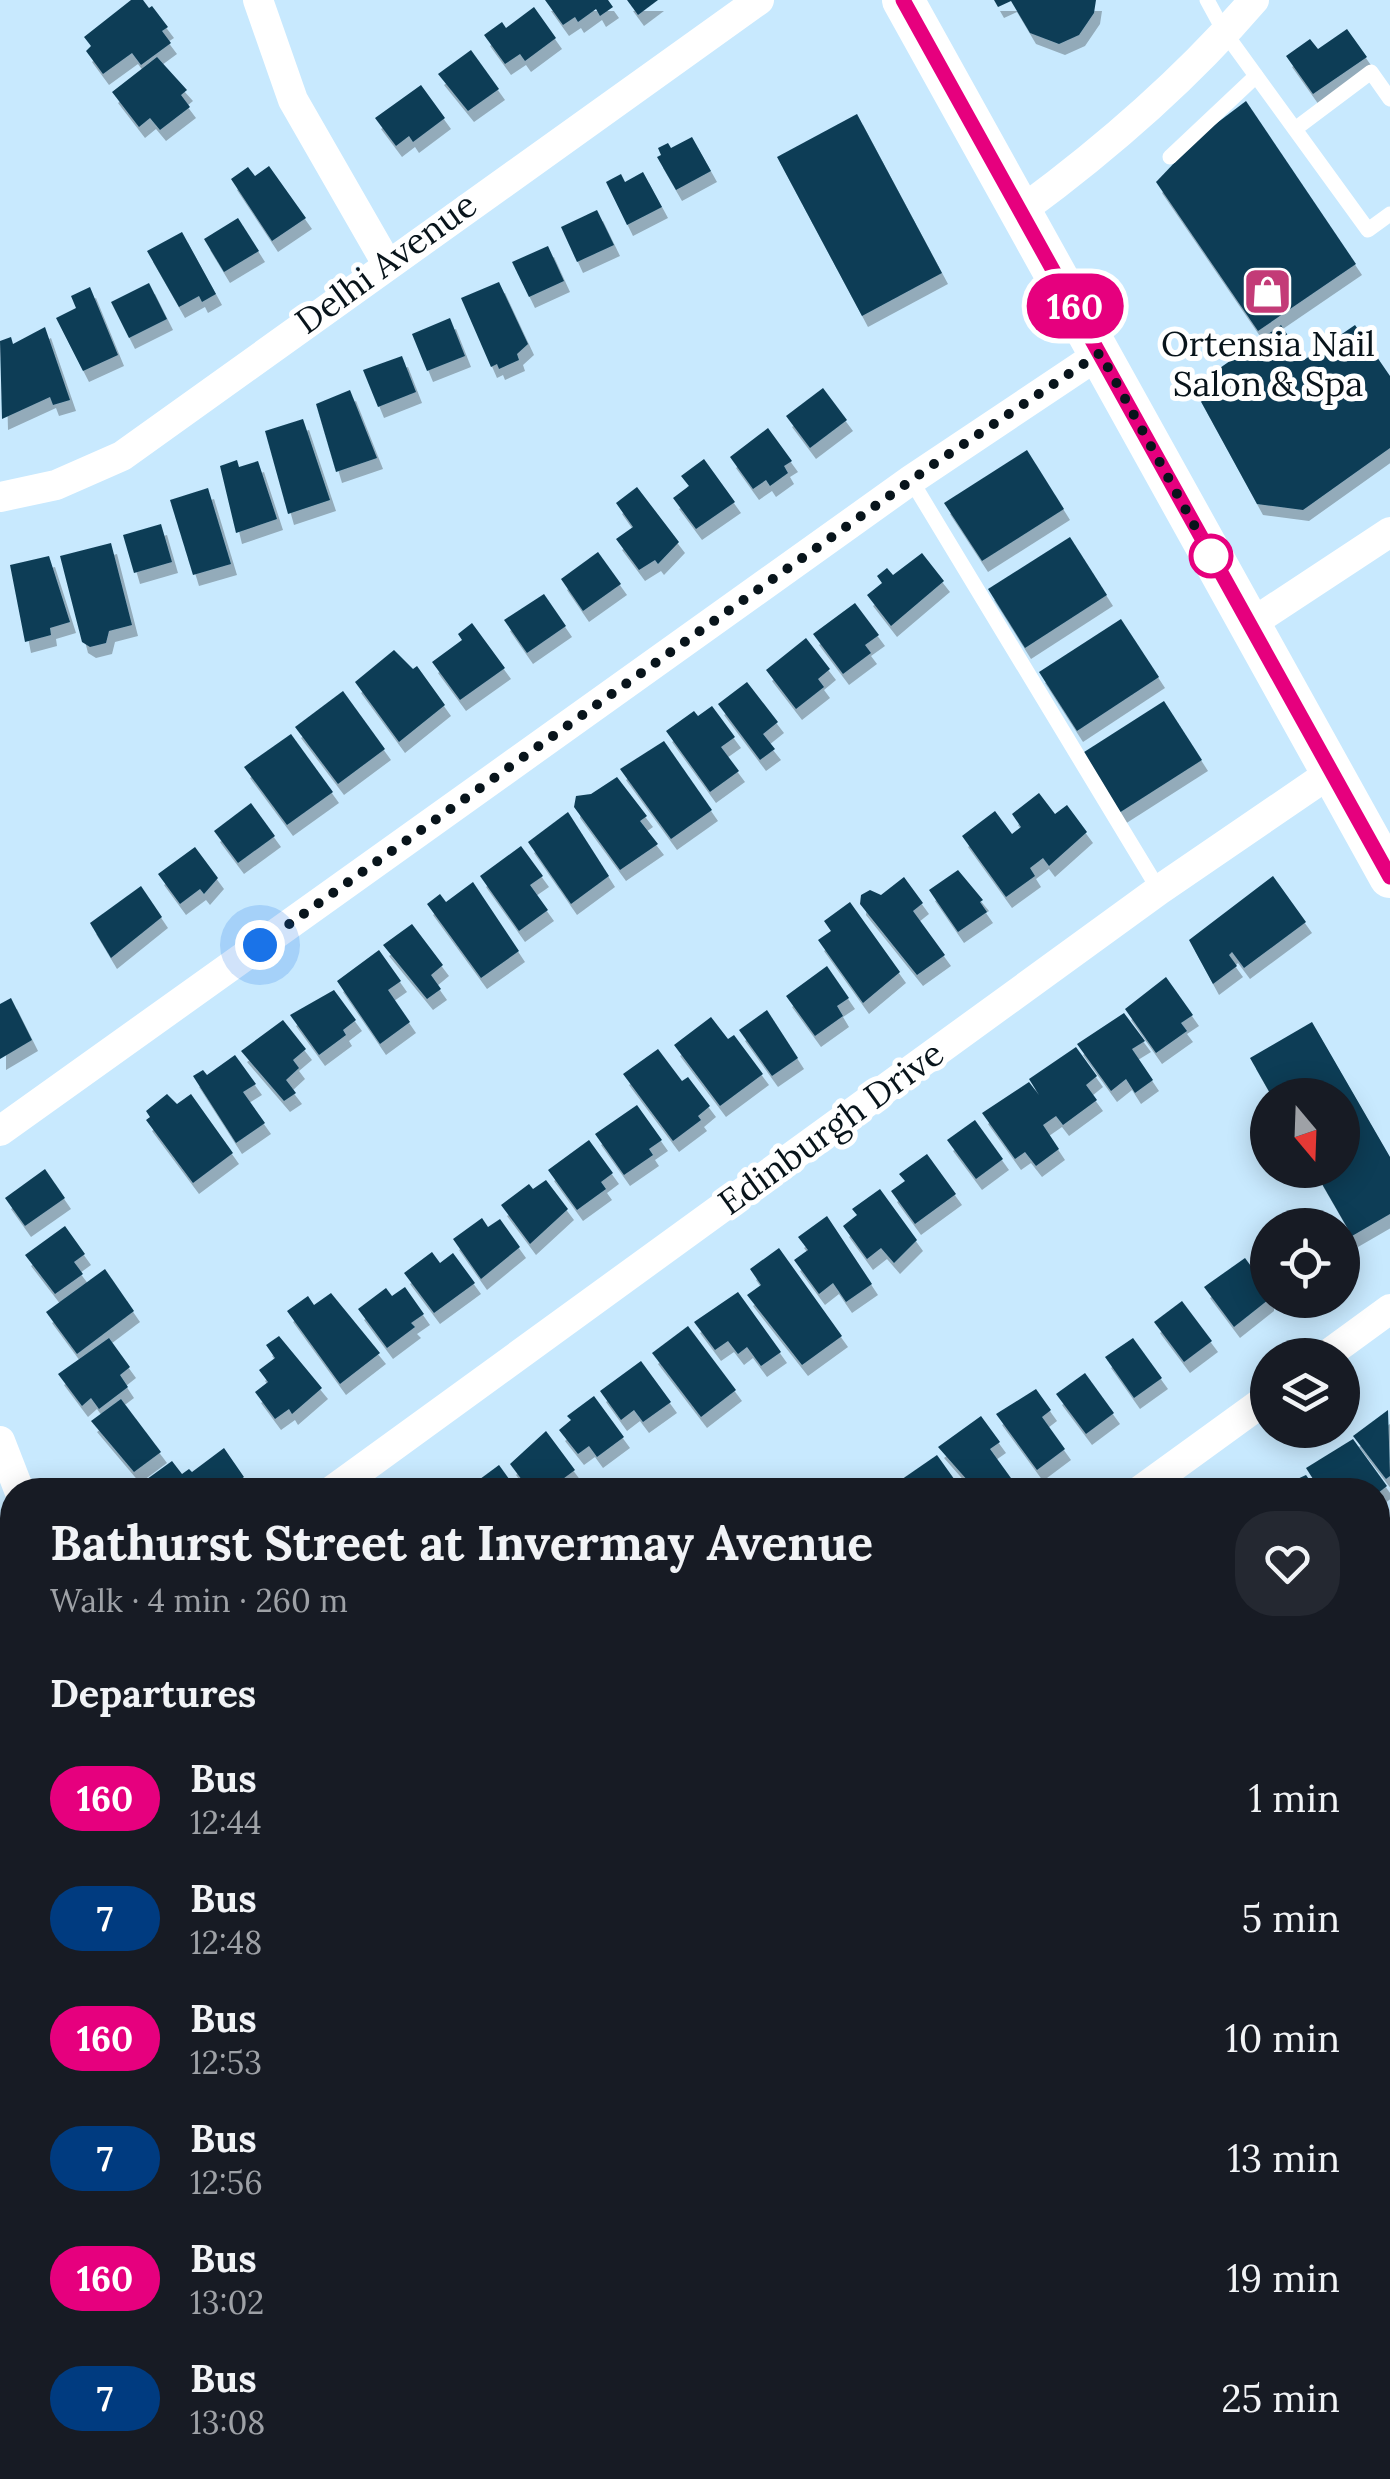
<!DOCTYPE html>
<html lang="en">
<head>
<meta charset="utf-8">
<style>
	body { margin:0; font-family:Lora,serif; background:#242831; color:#f1f3f6; height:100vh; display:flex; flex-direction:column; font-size:38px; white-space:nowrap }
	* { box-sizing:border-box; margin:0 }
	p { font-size:32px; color:#9ea1a6 }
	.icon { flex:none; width:55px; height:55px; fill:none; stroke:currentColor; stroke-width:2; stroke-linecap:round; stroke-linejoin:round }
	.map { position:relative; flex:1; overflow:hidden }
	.drawer { position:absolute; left:0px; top:1478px; width:1390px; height:1002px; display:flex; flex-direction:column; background:#171b24; border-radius:40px 40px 0 0; box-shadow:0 5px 25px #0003 }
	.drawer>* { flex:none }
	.badge { padding:0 20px; border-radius:32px; font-size:35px; line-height:65px }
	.needle { width:65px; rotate:161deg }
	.fabs { position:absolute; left:1250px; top:1078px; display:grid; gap:20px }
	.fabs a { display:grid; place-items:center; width:110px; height:110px; border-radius:50%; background:#171b24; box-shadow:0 5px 25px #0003; font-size:50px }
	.you { position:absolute; width:50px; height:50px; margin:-25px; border:8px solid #fff; border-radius:50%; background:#1a73e8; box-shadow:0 0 0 15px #1a73e833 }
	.map>.badge { position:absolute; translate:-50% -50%; box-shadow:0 0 0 5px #fff }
	h2 { padding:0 50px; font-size:38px; line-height:90px }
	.round { display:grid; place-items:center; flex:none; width:105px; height:105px; border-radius:40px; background:#242831 }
	.headline { display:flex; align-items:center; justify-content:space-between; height:170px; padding:0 50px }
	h1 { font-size:48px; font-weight:800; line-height:75px }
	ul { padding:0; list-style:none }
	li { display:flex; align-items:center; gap:30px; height:120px; padding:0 50px }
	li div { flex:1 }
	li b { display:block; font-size:38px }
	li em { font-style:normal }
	li .badge { min-width:110px; font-weight:700; text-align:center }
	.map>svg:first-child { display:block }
	.building { fill:#0d3d56; filter:url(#shadow) }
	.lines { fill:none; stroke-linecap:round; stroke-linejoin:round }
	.lane { stroke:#fff; stroke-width:15 }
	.street { stroke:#fff; stroke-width:30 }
	.secondary { stroke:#fff; stroke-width:42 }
	.line-casing { stroke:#fff; stroke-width:22 }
	.line { stroke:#e6007e; stroke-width:15 }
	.walk { stroke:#08141b; stroke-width:10; stroke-dasharray:0 18 }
	.stop-dot { fill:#fff; stroke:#e6007e; stroke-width:5 }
	.labels { text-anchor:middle; stroke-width:10; stroke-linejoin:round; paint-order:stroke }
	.street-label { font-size:35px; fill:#08141b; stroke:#fff }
	.poi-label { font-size:35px; fill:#08141b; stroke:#fff }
</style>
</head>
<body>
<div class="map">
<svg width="1390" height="2479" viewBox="0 0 1390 2479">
	<defs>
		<filter id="shadow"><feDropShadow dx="6" dy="11" stdDeviation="0" flood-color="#0004"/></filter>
	</defs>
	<rect width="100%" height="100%" fill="#c8e9fe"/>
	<g class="building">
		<path d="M131 0H143L149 8 152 6 168 27 162 31 171 43 141 65 132 53 103 74 86 51 91 46 84 37Z"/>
		<path d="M545 0H608L613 7 600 16 596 9 578 22 575 17 563 25Z"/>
		<path d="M627 0H658L638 15Z"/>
		<path d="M994 0H1096L1094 13 1079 35 1059 44 1030 33 1011 1 998 7Z"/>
		<path d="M534 7 556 38 525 61 520 54 505 64 484 35 502 22 506 28Z"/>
		<path d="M1347 29 1367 57 1313 94 1286 56 1310 39 1318 49Z"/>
		<path d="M471 50 499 89 468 111 438 74Z"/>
		<path d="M157 57 187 90 181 95 190 107 160 130 150 118 139 127 112 92Z"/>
		<path d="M421 85 445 118 413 142 409 136 396 146 375 118Z"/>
		<path d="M1246 101 1356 264 1258 331 1156 182 1201 135Z"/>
		<path d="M857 114 942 273 862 316 777 157Z"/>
		<path d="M692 137 711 171 676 190 657 157 661 155 658 148 668 143 671 148Z"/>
		<path d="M269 166 306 218 272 241 231 179 248 167 255 176Z"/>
		<path d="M643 172 662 207 627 225 606 182 621 174 625 182Z"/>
		<path d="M597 210 614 245 577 262 561 227Z"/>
		<path d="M238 218 259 251 224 272 204 239Z"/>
		<path d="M182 232 216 294 202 302 199 296 179 307 147 251Z"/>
		<path d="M548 246 564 281 529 297 512 262Z"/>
		<path d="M499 282 528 344 517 354 519 360 499 369 497 364 491 367 461 298Z"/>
		<path d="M149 283 167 319 129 338 111 302Z"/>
		<path d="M90 287 118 355 83 371 56 318 76 308 71 296Z"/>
		<path d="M450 318 465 356 427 371 412 334Z"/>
		<path d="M1281 325 1304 360 1355 325 1390 376V448L1303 510 1257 504 1193 387Z"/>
		<path d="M45 327 70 400 53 405 50 397 2 419 0 341 11 337 13 344Z"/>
		<path d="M402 356 416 392 378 407 363 370Z"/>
		<path d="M823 388 847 420 810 448 786 416Z"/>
		<path d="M350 390 377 458 336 472 316 404Z"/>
		<path d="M303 419 330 500 288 514 265 431Z"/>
		<path d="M768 428 792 461 784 466 788 473 770 486 766 480 753 489 730 457Z"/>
		<path d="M1027 450 1064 509 982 561 944 503Z"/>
		<path d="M704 459 735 502 696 529 673 498 689 486 681 476Z"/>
		<path d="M237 460 239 467 258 461 277 519 236 533 220 466Z"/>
		<path d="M637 487 679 542 658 564 655 560 639 570 616 539 633 527 616 503Z"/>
		<path d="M208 488 231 564 193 575 170 500Z"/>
		<path d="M161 524 172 562 134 573 123 535Z"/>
		<path d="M1070 537 1107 595 1025 648 988 589Z"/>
		<path d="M111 543 132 625 109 631 106 643 90 647 82 642 60 556Z"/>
		<path d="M598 552 621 584 583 611 561 579Z"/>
		<path d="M922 553 944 581 891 626 867 595 882 583 877 576 887 568 893 575Z"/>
		<path d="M49 556 70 622 50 628 51 635 25 642 10 565Z"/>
		<path d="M544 594 566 626 527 653 504 620Z"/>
		<path d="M855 603 879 635 865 645 871 653 843 674 813 634Z"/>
		<path d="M1121 619 1159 677 1077 731 1039 672Z"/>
		<path d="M472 623 505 668 460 700 432 662 462 640 458 634Z"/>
		<path d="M806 638 830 669 818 679 824 687 796 709 766 670Z"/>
		<path d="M394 650 413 669 417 666 445 705 399 742 355 682Z"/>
		<path d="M747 682 778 722 763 734 775 749 760 760 718 704Z"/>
		<path d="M343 691 385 749 338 784 295 727Z"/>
		<path d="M1164 701 1202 760 1119 813 1081 754Z"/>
		<path d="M712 706 735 737 721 747 739 771 710 792 666 731 694 711 698 716Z"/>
		<path d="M291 734 333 792 287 825 244 767Z"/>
		<path d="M664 741 712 810 671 839 620 769Z"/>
		<path d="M617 777 647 816 640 821 658 844 620 870 574 807 576 796 591 794Z"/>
		<path d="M1039 793 1055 814 1067 805 1087 832 1049 866 1043 858 1030 868 1035 876 1006 897 962 836 995 811 1012 834 1021 827 1012 814Z"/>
		<path d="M251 803 275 836 238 863 214 831Z"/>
		<path d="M568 812 609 876 571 904 528 842Z"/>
		<path d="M521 846 543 876 530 885 548 910 519 931 480 876Z"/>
		<path d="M195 847 218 878 204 894 200 889 180 904 158 874Z"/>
		<path d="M958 870 983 900 980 902 987 912 958 932 929 890Z"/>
		<path d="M1273 876 1306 922 1244 968 1232 952 1229 955 1237 966 1213 984 1189 940Z"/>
		<path d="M904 877 923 903 913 911 945 955 917 975 860 904 861 895 870 890 881 895Z"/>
		<path d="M473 882 519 951 481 978 427 904 440 894 446 902Z"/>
		<path d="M141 886 162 917 111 958 90 923Z"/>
		<path d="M850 902 900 972 863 1003 818 940 831 931 824 921Z"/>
		<path d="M412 924 443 965 431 975 441 989 427 999 383 945Z"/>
		<path d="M379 950 401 981 388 990 410 1022 380 1044 337 981Z"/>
		<path d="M827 966 849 998 837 1006 843 1016 815 1036 786 996Z"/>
		<path d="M1166 977 1193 1015 1181 1023 1187 1031 1156 1053 1125 1009Z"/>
		<path d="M334 990 356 1020 343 1030 346 1035 319 1055 290 1015Z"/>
		<path d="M11 998 32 1040 0 1059V1004Z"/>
		<path d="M767 1010 798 1058 772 1076 739 1030Z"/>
		<path d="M1124 1013 1145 1041 1132 1049 1153 1080 1135 1093 1126 1079 1111 1091 1077 1044Z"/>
		<path d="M711 1017 728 1039 734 1035 763 1074 720 1106 674 1045Z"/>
		<path d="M283 1020 306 1049 293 1060 299 1068 286 1080 296 1093 284 1101 241 1051Z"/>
		<path d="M1312 1022 1390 1157V1214L1352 1236 1314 1170H1342V1095H1271L1250 1058Z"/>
		<path d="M1076 1047 1097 1076 1086 1085 1097 1100 1063 1125 1056 1116 1043 1125 1059 1149 1036 1166 1025 1152 1015 1159 982 1113 1029 1082 1039 1095 1029 1079Z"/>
		<path d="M658 1049 682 1081 688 1077 710 1106 698 1116 701 1120 673 1141 623 1074Z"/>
		<path d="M235 1055 256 1084 243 1092 265 1123 236 1143 193 1076 203 1070 207 1075Z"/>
		<path d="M167 1094 177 1104 191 1094 233 1153 193 1183 146 1120 150 1117 146 1111Z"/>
		<path d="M637 1105 662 1140 649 1149 653 1155 624 1175 595 1134Z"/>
		<path d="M975 1120 1003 1159 976 1179 947 1140Z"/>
		<path d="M589 1140 613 1173 601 1182 606 1189 577 1210 548 1170Z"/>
		<path d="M927 1154 956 1194 915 1224 891 1191 905 1181 899 1174Z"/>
		<path d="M45 1169 65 1198 25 1226 5 1198Z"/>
		<path d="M546 1180 568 1209 530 1244 501 1205 529 1184 533 1189Z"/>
		<path d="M880 1189 917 1240 894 1263 881 1248 867 1259 843 1226 857 1215 852 1209Z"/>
		<path d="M827 1216 872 1284 846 1302 833 1283 819 1294 794 1260 808 1250 798 1237Z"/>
		<path d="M482 1218 488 1227 500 1219 520 1247 481 1279 453 1239Z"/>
		<path d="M65 1226 85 1254 74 1262 83 1274 55 1294 25 1255Z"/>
		<path d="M1268 1241V1272L1253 1252Z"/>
		<path d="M779 1248 842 1336 802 1365 747 1295 761 1285 750 1269Z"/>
		<path d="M432 1252 440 1263 453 1253 475 1283 434 1313 404 1273Z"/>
		<path d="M1245 1258 1268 1289V1300L1234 1327 1204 1287Z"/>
		<path d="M105 1269 134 1311 77 1354 46 1312Z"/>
		<path d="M405 1287 424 1314 411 1323 415 1327 387 1348 358 1309 386 1288 392 1296Z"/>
		<path d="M738 1292 781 1352 761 1366 747 1347 738 1354 728 1341 715 1350 694 1322Z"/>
		<path d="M331 1293 380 1353 340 1384 287 1311 308 1296 314 1305Z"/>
		<path d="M1182 1301 1212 1341 1184 1362 1154 1322Z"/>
		<path d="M688 1326 736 1390 701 1417 652 1353Z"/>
		<path d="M279 1336 322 1388 292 1414 289 1409 275 1419 255 1392 268 1382 259 1370 275 1358 266 1345Z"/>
		<path d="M109 1338 130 1367 120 1375 128 1387 99 1409 91 1398 82 1406 58 1374Z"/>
		<path d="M1133 1338 1162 1378 1134 1398 1105 1357Z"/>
		<path d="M641 1361 671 1402 643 1422 634 1410 621 1420 600 1391Z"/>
		<path d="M1085 1373 1114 1413 1086 1434 1056 1394Z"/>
		<path d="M1036 1389 1051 1410 1042 1417 1065 1449 1037 1470 996 1414Z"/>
		<path d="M594 1396 624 1437 597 1457 589 1446 578 1454 559 1430 571 1420 567 1416Z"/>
		<path d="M121 1399 161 1452 134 1472 91 1421Z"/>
		<path d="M1388 1410 1390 1476 1386 1479 1353 1436Z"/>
		<path d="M981 1416 1000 1442 990 1449 1016 1485 1010 1490H976L938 1447Z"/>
		<path d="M546 1431 575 1470 548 1490 540 1479 528 1488 510 1464Z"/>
		<path d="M1353 1439 1387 1486 1378 1493 1320 1490 1306 1468Z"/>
		<path d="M224 1448 244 1477 226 1490H132L172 1461 182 1474 189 1469 192 1472Z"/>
		<path d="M937 1455 962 1490H899L895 1484Z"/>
		<path d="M499 1465 517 1490H476L472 1485Z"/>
		<path d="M1306 1475 1317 1490H1281L1293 1481Z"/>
		<path d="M0 1715 5 1723 0 1725 12 1744V1755L0 1763Z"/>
		<path d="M1390 1721V1749L1378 1732Z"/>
		<path d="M1390 1761V1805L1378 1815V1763L1381 1768Z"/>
		<path d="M12 1806V1849L7 1854 12 1861V1876L0 1886V1816Z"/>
		<path d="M1390 2009V2091L1378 2073V2012L1380 2016Z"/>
		<path d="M0 2094 12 2096 2 2171H0Z"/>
		<path d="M0 2232 12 2233V2286L0 2281Z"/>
		<path d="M5 2407 12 2410V2468H19L17 2472 0 2466V2412Z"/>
		<path d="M353 2468H408L416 2479H357Z"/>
		<path d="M419 2468H482L466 2479H427Z"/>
		<path d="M741 2468H771L779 2479H725Z"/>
		<path d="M914 2468H1006L991 2479H912L909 2475Z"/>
		<path d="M1024 2468 1032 2479H1006L1022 2468Z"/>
	</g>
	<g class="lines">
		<g class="lane">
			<path d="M1207 0 1225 33 1368 230 1390 214"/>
			<path d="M1295 129 1371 72 1390 99"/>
			<path d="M1170 157 1256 76"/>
			<path d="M911 480 1159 890"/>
		</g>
		<g class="street">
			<path d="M258 0 293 100 386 262"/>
			<path d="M1021 211C1104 150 1187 78 1254 0"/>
			<path d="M0 497 56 485 122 456 759 0"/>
			<path d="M1249 625 1390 532"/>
			<path d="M0 1131 911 480 1101 353"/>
			<path d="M1327 1355 1390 1309"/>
			<path d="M0 1441 19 1490"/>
			<path d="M333 1490 1159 890 1333 771"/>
			<path d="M1141 1490 1268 1398"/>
			<path d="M1378 1919 1390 1909"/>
			<path d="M0 1978 12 1982"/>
			<path d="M0 2343 12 2347"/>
			<path d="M1171 2468 1183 2479"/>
			<path d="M139 2479 140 2468"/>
			<path d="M608 2479 624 2468"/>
		</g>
		<path class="secondary" d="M903 0 1390 877"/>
	</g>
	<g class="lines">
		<defs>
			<path id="line" d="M903 0 1390 877"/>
		</defs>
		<use href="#line" class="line-casing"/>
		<use href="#line" class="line"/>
		<path class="walk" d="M260 945 934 464 1100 353 1211 556"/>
	</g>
	<defs>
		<symbol id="shop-square" viewBox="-11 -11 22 22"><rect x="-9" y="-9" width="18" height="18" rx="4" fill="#c33b77" stroke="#fff"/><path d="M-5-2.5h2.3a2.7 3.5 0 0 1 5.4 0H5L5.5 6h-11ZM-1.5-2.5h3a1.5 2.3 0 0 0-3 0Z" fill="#fff"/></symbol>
	</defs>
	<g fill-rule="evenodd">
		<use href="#shop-square" x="1240" y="264" width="55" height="55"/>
	</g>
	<circle class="stop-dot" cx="1211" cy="556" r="20"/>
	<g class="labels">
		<g class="street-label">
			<text transform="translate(386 263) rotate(-36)" y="12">Delhi Avenue</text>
			<text transform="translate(831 1128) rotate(-36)" y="12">Edinburgh Drive</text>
		</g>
		<g class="poi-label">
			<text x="1268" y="356">Ortensia Nail<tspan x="1268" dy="40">Salon &amp; Spa</tspan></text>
		</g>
	</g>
</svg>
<div class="fabs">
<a><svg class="needle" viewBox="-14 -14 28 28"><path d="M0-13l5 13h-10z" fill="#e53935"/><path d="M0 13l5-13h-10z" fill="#9ea1a6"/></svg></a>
<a><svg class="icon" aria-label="locate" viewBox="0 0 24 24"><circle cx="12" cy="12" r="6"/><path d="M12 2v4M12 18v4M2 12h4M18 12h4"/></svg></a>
<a><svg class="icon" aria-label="layers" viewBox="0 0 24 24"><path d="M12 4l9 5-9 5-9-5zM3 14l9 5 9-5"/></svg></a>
</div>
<div class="you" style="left:260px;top:945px"></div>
<b class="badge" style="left:1075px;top:306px;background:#e6007e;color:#fff">160</b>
<section class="drawer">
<div class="headline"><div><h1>Bathurst Street at Invermay Avenue</h1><p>Walk · 4 min · 260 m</p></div><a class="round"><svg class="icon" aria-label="heart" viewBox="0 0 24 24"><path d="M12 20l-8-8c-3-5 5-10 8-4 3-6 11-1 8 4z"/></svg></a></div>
<h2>Departures</h2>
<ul>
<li><span class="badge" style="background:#e6007e;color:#fff">160</span><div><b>Bus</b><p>12:44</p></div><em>1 min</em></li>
<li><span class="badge" style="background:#003b80;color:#fff">7</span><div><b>Bus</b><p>12:48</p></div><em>5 min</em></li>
<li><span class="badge" style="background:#e6007e;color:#fff">160</span><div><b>Bus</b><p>12:53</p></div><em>10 min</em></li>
<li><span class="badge" style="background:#003b80;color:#fff">7</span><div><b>Bus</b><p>12:56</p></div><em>13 min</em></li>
<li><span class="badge" style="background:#e6007e;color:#fff">160</span><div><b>Bus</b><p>13:02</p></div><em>19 min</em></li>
<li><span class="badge" style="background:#003b80;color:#fff">7</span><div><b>Bus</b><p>13:08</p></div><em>25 min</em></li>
</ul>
</section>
</div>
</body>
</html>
